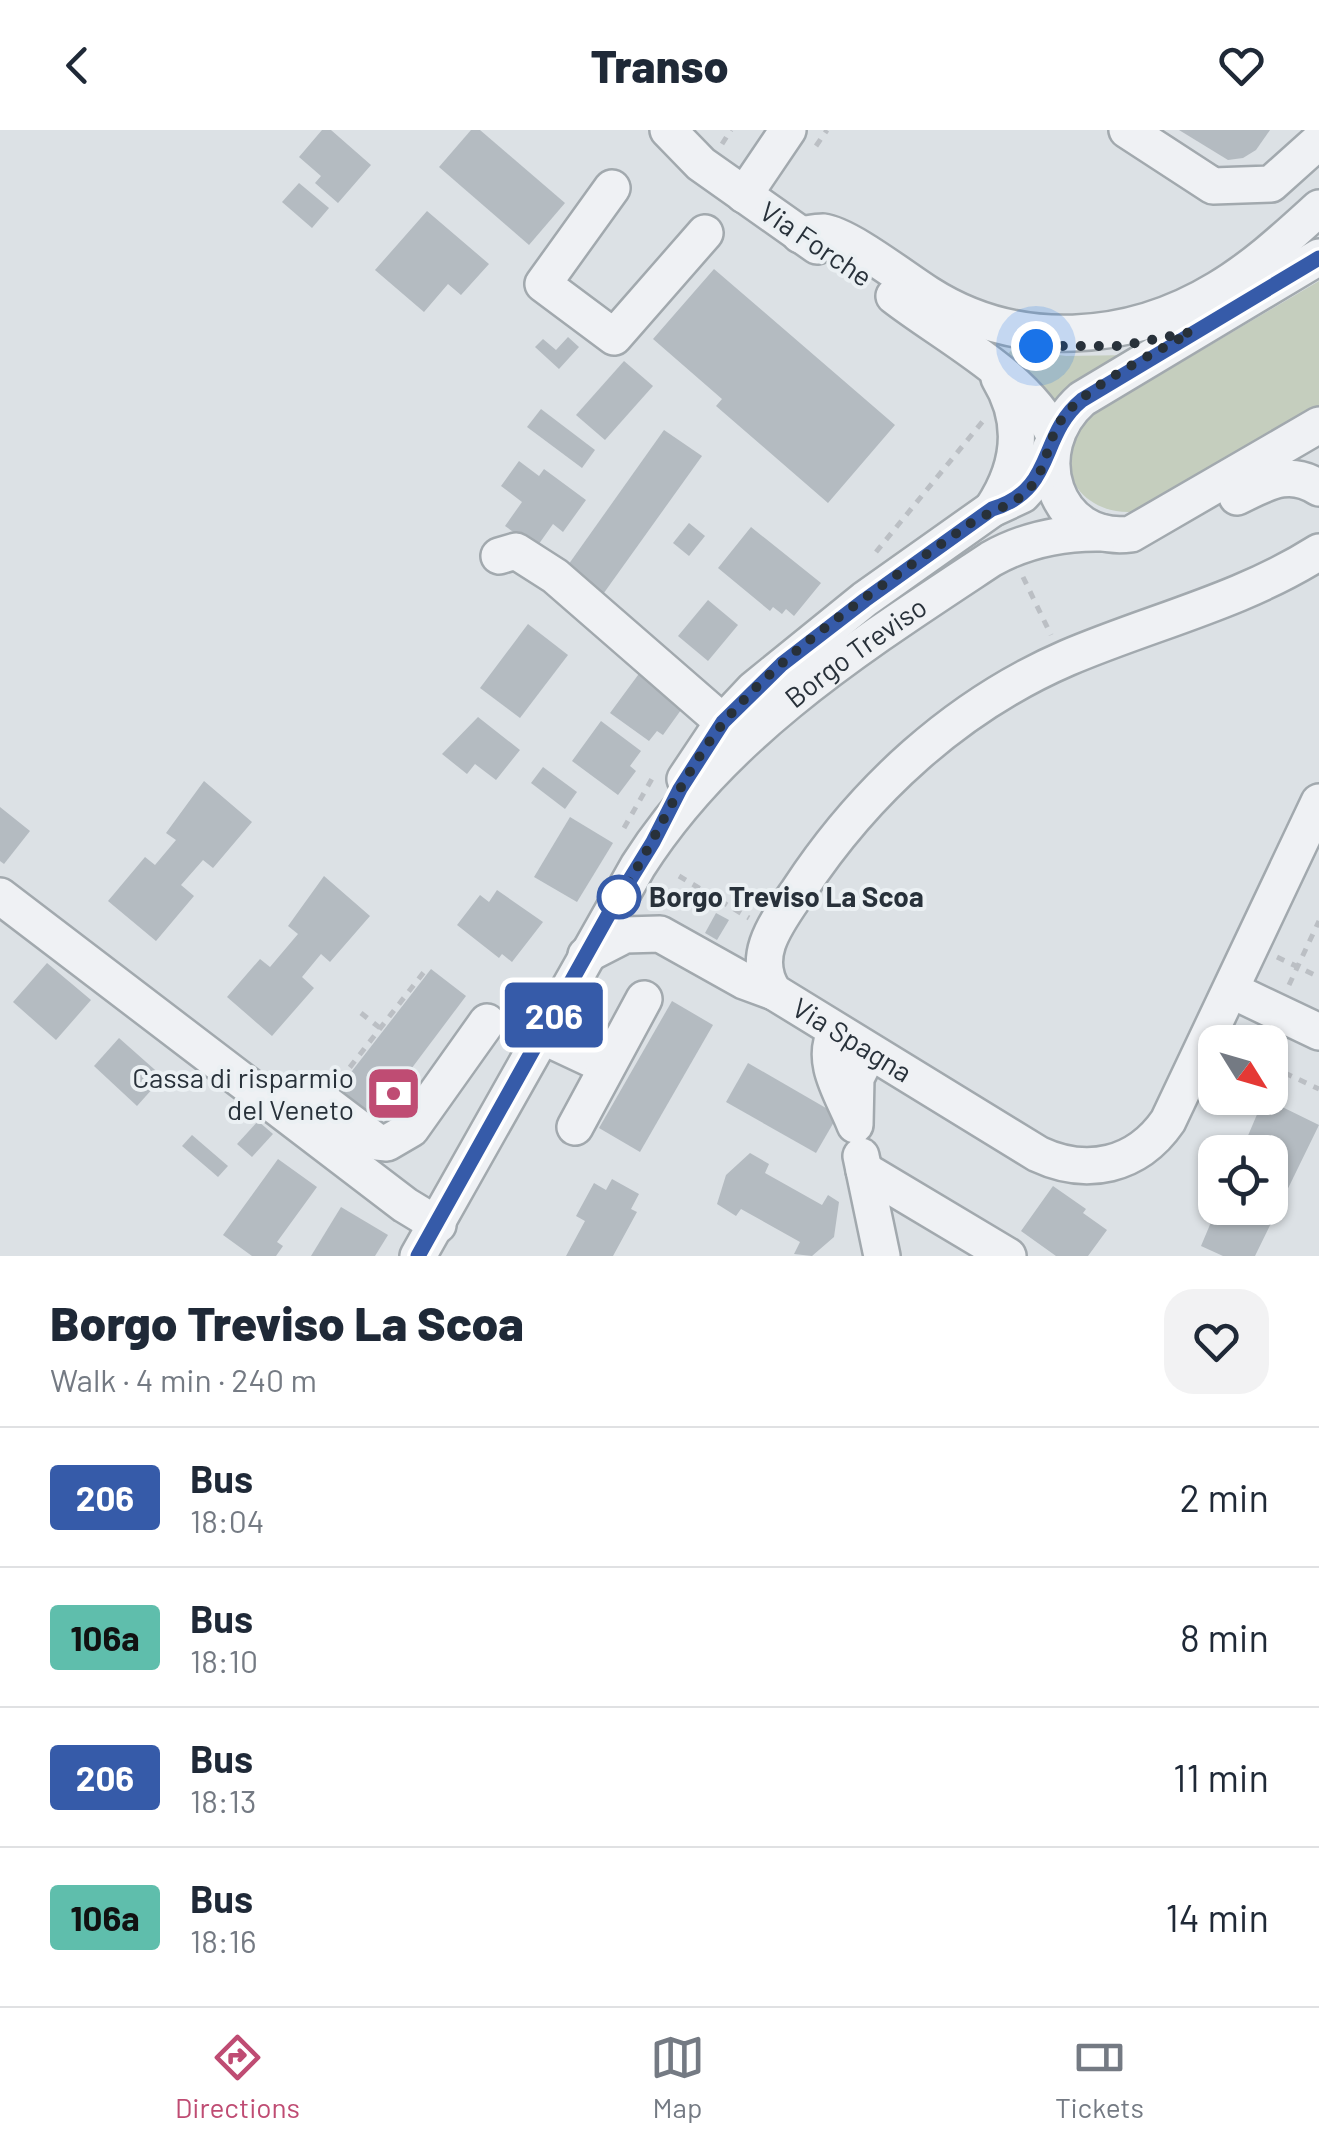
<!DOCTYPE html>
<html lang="en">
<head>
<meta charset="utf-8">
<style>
	body { margin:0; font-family:Barlow,sans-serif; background:#f2f2f3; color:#1f2937; height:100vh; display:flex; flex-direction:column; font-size:38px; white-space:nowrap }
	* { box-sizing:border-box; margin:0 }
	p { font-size:32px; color:#747a83 }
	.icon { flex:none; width:55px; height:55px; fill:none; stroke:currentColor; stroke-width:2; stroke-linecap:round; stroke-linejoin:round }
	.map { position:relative; height:1126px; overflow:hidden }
	.drawer { display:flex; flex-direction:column; background:#fff; flex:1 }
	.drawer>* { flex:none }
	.badge { padding:0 20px; border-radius:8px; font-size:35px; line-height:65px }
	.needle { width:65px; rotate:127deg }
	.buttons { position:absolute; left:1198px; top:895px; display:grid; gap:20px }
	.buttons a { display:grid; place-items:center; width:90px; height:90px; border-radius:20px; background:#fff; box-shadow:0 2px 8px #0004; font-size:50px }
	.you { position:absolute; width:50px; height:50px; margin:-25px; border:8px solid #fff; border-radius:50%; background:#1a73e8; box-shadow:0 0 0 15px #1a73e833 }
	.map>.badge { position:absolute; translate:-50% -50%; box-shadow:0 0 0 5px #fff }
	.round { display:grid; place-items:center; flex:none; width:105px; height:105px; border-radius:30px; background:#f2f2f3 }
	.head { display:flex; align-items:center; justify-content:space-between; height:170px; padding:0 50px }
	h1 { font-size:48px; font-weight:800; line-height:75px }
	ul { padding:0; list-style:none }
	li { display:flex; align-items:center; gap:30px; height:140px; padding:0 50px; border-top:2px solid #e0e1e3 }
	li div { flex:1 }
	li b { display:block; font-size:38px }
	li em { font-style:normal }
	li .badge { min-width:110px; font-weight:700; text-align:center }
	header { display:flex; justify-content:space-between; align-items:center; height:130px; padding:0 50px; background:#fff; font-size:45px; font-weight:800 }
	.tab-bar { display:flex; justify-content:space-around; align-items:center; height:140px; border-top:2px solid #e0e1e3; background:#fff; font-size:28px; color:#747a83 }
	.tab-bar a { display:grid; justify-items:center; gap:5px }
	.tab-bar .current { color:#bf4c73 }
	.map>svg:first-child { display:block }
	.green { fill:#c5cebe }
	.building { fill:#b4bbc1 }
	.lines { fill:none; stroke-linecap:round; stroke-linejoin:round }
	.minor-casing { stroke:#a2a9ae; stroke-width:40 }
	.path { stroke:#bbbfc4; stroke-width:5; stroke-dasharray:8 8; stroke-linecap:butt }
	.minor { stroke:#eff1f4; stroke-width:35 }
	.line-casing { stroke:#fff; stroke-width:22 }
	.line { stroke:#365ba9; stroke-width:15 }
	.walk { stroke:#28313a; stroke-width:10; stroke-dasharray:0 18 }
	.stop-dot { fill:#fff; stroke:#365ba9; stroke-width:5 }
	.labels { text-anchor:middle; stroke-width:8; stroke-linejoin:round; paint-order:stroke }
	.street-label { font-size:28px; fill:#28313a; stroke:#ebf0f3 }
	.stop-label { font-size:28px; font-weight:bold; fill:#28313a; stroke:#ebf0f3; text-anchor:start }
	.poi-label { font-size:28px; fill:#28313a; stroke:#ebf0f3; text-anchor:end }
</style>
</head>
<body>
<header><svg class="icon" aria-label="back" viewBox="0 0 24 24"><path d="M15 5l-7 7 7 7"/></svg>Transo<svg class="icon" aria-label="heart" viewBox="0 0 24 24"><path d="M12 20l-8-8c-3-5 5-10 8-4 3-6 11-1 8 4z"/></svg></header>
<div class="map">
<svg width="1319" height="1126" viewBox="0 0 1319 1126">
	<rect width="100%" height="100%" fill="#dce1e5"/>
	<g class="green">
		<path d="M1319 151V275L1132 382C1095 384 1061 357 1069 317 1071 307 1080 298 1085 289Z"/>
		<path d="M1012 219 1066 226 1130 225 1054 276 1004 229Z"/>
	</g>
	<g class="building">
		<path d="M322 0H331L371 35 338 73 315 53 321 46 299 27Z"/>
		<path d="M471 0H480L565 73 529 115 439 37Z"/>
		<path d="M1179 0H1270L1256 20 1243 28 1228 30Z"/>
		<path d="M299 53 329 78 312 98 282 72Z"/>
		<path d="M427 81 489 134 461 165 448 154 424 182 375 140Z"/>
		<path d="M714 139 895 295 828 373 716 276 722 269 653 209Z"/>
		<path d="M568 207 579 217 559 239 535 217 543 209 556 220Z"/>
		<path d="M624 231 653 256 605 310 576 285Z"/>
		<path d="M541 279 595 320 582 338 527 297Z"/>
		<path d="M664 300 702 326 601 467 566 438Z"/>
		<path d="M519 331 539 346 544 339 586 370 563 402 553 394 536 418 505 396 522 372 501 356Z"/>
		<path d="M689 393 705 406 689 426 673 413Z"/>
		<path d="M751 397 821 453 794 486 786 479 782 484 773 477 770 481 718 438Z"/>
		<path d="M708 470 738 495 708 531 678 506Z"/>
		<path d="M528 494 568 525 520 588 480 558Z"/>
		<path d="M641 541 686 573 663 605 657 601 649 611 610 583Z"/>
		<path d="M478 587 520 620 496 650 475 634 467 644 442 624Z"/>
		<path d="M601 591 641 621 630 636 636 641 618 665 572 631Z"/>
		<path d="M543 637 577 662 565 679 531 653Z"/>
		<path d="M204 651 252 692 213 738 203 730 181 755 194 766 156 811 108 771 145 727 155 735 176 710 166 703Z"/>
		<path d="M0 677 30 701 4 734 0 731Z"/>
		<path d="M570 687 613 713 577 772 534 747Z"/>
		<path d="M324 746 370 786 330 832 321 824 302 847 314 858 272 906 227 867 260 829 270 837 298 804 288 796Z"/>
		<path d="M497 760 543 792 512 832 502 824 499 828 457 795 480 765 489 772Z"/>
		<path d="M716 783 729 790 717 810 705 803Z"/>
		<path d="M47 833 91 870 56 910 13 872Z"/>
		<path d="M431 839 466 866 372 991 335 963Z"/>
		<path d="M672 871 713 895 640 1022 599 998Z"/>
		<path d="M119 908 163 947 137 976 94 936Z"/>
		<path d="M748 933 838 985 816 1023 726 972Z"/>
		<path d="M1264 968 1319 995 1255 1126H1223L1201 1116 1217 1078H1270V1022H1241Z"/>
		<path d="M258 991 273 1004 252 1027 237 1014Z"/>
		<path d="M192 1005 228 1036 218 1047 182 1016Z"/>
		<path d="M750 1023 769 1034 765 1043 822 1075 828 1065 839 1072 834 1107 812 1126 794 1124 800 1112 741 1079 736 1086 717 1074 726 1045Z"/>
		<path d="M278 1029 317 1057 277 1112 283 1116 276 1126H252L223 1105Z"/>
		<path d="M612 1049 639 1064 631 1079 637 1082 613 1126H566L585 1091 576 1086 594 1053 606 1060Z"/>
		<path d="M1053 1056 1086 1079 1083 1083 1107 1100 1088 1126H1056L1021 1101Z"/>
		<path d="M341 1077 388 1105 375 1126H311Z"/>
	</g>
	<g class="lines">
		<defs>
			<g id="minor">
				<path d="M668 0 701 34 817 116"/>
				<path d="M1127 0 1213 56 1271 54 1319 11"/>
				<path d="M612 58 543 154 614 207 705 103"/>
				<path d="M744 65 788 0"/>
				<path d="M800 105C807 104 816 102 823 102 848 105 904 149 928 164 1017 221 1129 213 1218 159 1255 137 1287 107 1319 78"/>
				<path d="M1319 127 1082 269C1024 320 1055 414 1131 404L1319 295"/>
				<path d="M894 166C944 205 1027 247 1054 305"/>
				<path d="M1237 367C1266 353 1289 338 1319 358"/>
				<path d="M992 379C1020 337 1026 292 999 248"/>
				<path id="s1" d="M1319 422C1240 472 1151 492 1067 528 956 576 864 661 799 760 778 791 749 826 774 862L1038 1024C1087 1047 1137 1036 1168 991L1319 672"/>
				<path d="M499 426 516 421 555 446 740 607"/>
				<path d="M685 649 723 592 754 559 865 469 992 379 1022 365 1042 343 1051 317"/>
				<path d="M0 766 405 1075 438 1095"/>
				<path d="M586 825 625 805 660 804 744 851 774 862"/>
				<path d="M1231 860 1319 902"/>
				<path d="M836 902C819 932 844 966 855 995L856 948 869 922"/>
				<path d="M542 906 606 936"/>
				<path d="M282 980 300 966 315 965 377 1012 387 1013 411 999 487 892"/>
				<path d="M575 997 644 869"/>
				<path d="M861 1026 882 1126"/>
				<path d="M864 1040 1008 1126"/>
				<path id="s2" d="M418 1126 638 736C723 602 861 515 991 429 1025 410 1064 402 1103 403"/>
			</g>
		</defs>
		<use href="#minor" class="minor-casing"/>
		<g class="path">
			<path d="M722 14 731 0"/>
			<path d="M816 16 827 0"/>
			<path d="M876 422 983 291"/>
			<path d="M1023 447 1051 505"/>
			<path d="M624 698 653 647"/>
			<path d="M679 746 749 788"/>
			<path d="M1277 827 1319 847"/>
			<path d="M1289 855 1319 791"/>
			<path d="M361 883 380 898"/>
			<path d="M1270 936 1319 959"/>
			<path d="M340 950 427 838"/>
		</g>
		<use href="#minor" class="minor"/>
	</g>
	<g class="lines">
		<defs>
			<path id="line" d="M418 1126 610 782 653 712 680 659 723 592 782 534 865 470 992 379C1056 360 1038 306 1082 270L1319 128"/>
		</defs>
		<use href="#line" class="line-casing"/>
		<use href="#line" class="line"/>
		<path class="walk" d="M619 767C661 704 686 631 739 575 804 505 894 448 971 393 988 382 1009 377 1024 364 1049 342 1045 309 1065 285 1090 254 1156 223 1191 202L1121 216H1036"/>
	</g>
	<defs>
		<symbol id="bank-square" viewBox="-11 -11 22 22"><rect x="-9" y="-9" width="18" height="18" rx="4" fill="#bf4c73" stroke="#ebf0f3"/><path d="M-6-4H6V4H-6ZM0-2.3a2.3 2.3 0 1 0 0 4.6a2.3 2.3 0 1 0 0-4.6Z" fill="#fff"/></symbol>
	</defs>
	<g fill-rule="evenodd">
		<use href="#bank-square" x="362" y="932" width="63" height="63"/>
	</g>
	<circle class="stop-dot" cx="619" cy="767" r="20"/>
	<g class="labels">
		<g class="street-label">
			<text transform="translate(816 114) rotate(34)" y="10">Via Forche</text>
			<text dy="10" stroke="none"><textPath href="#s2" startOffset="755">Borgo Treviso</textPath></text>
			<text dy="10" stroke="none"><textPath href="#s1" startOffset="838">Via Spagna</textPath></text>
		</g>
		<g class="stop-label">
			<text x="649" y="777">Borgo Treviso La Scoa</text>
		</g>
		<g class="poi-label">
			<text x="354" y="958">Cassa di risparmio<tspan x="354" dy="32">del Veneto</tspan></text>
		</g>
	</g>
</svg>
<div class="buttons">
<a><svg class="needle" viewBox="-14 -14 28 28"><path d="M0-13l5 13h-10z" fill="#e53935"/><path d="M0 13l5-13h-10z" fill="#747a83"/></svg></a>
<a><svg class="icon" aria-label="locate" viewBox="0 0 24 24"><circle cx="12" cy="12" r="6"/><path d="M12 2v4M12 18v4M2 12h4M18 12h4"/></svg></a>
</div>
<div class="you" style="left:1036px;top:216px"></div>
<b class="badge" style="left:554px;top:885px;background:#365ba9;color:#fff">206</b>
</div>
<section class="drawer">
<div class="head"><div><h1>Borgo Treviso La Scoa</h1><p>Walk · 4 min · 240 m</p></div><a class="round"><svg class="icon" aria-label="heart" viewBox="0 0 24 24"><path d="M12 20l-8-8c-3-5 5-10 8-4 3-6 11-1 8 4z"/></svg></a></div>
<ul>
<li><span class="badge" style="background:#365ba9;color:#fff">206</span><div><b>Bus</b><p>18:04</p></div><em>2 min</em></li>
<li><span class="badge" style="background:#5fbeac;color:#111">106a</span><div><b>Bus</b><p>18:10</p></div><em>8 min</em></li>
<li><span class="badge" style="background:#365ba9;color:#fff">206</span><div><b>Bus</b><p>18:13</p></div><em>11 min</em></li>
<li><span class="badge" style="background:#5fbeac;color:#111">106a</span><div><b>Bus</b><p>18:16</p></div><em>14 min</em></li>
</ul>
</section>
<nav class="tab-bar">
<a class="current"><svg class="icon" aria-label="directions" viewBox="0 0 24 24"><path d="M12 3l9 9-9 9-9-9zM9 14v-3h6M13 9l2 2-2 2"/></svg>Directions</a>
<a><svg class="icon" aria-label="map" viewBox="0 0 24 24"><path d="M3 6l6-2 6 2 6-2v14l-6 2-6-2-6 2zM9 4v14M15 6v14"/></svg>Map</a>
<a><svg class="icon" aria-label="tickets" viewBox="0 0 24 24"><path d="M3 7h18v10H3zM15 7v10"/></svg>Tickets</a>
</nav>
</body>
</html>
